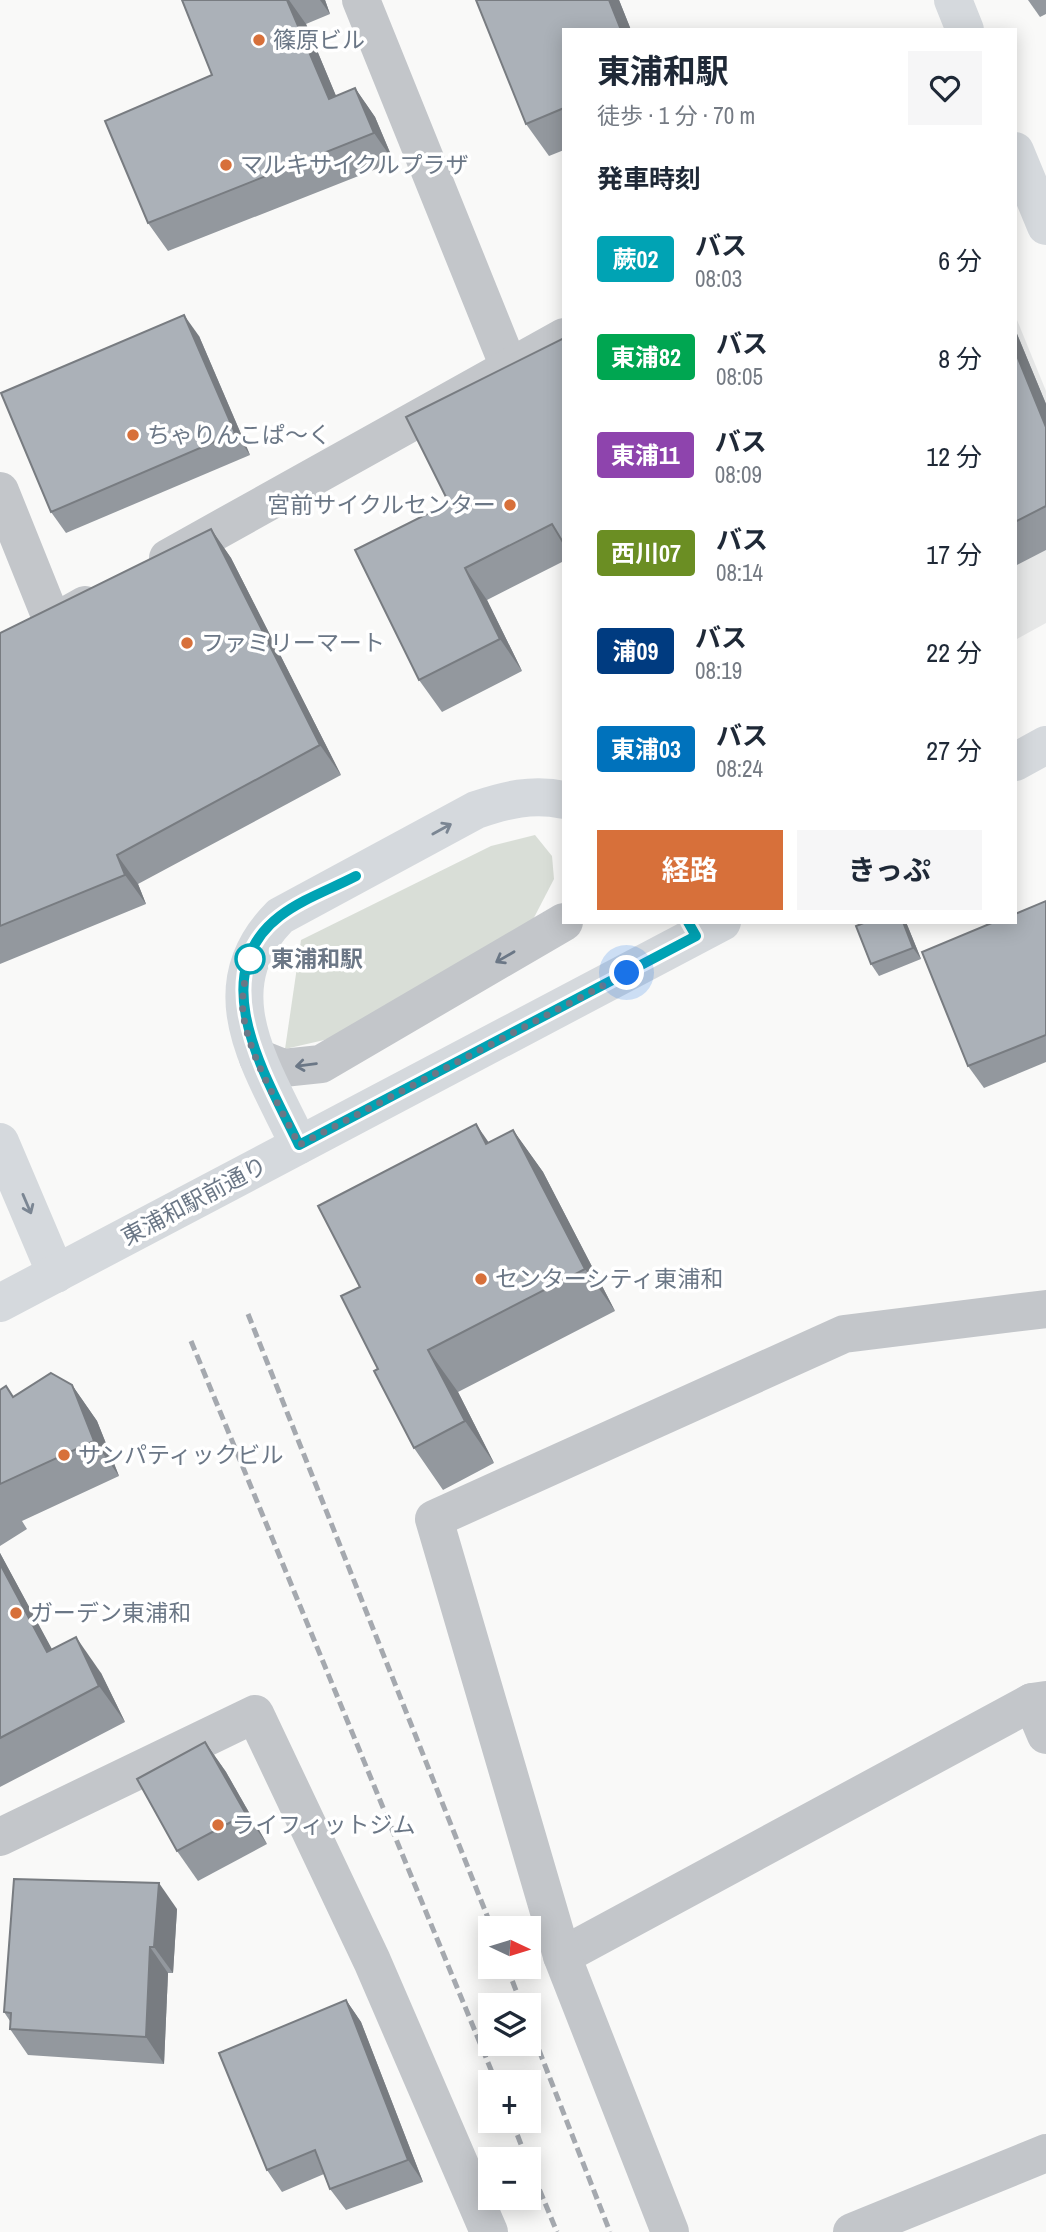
<!DOCTYPE html>
<html lang="ja">
<head>
<meta charset="utf-8">
<style>
	body { margin:0; font-family:"Archivo Narrow","Noto Sans JP",sans-serif; background:#f6f6f7; color:#1f2937; height:100vh; display:flex; flex-direction:column; font-size:26px; white-space:nowrap }
	* { box-sizing:border-box; margin:0 }
	p { font-size:23px; color:#747a83 }
	.icon { flex:none; width:38px; height:38px; fill:none; stroke:currentColor; stroke-width:2; stroke-linecap:round; stroke-linejoin:round }
	.map { position:relative; flex:1; overflow:hidden }
	.sheet { position:absolute; left:562px; top:28px; width:455px; height:896px; display:flex; flex-direction:column; background:#fff; border-radius:0px; box-shadow:0 4px 18px #0003 }
	.sheet>* { flex:none }
	.badge { padding:0 14px; border-radius:5px; font-size:24px; line-height:46px }
	.needle { width:46px; rotate:94deg }
	.buttons { position:absolute; left:478px; top:1916px; display:grid; gap:14px }
	.buttons a { display:grid; place-items:center; width:63px; height:63px; border-radius:0px; background:#fff; box-shadow:0 4px 18px #0003; font-size:35px }
	.you { position:absolute; width:35px; height:35px; margin:-18px; border:5px solid #fff; border-radius:50%; background:#1a73e8; box-shadow:0 0 0 10px #1a73e833 }
	.map>.badge { position:absolute; translate:-50% -50%; box-shadow:0 0 0 4px #fff }
	h2 { padding:0 35px; font-size:26px; line-height:63px }
	.round { display:grid; place-items:center; flex:none; width:74px; height:74px; border-radius:0px; background:#f6f6f7 }
	.headline { display:flex; align-items:center; justify-content:space-between; height:119px; padding:0 35px }
	h1 { font-size:33px; font-weight:700; line-height:52px }
	.action { display:flex; gap:14px; margin-top:auto; padding:14px 35px }
	.action a { flex:1; height:80px; border-radius:0px; background:#d7703a; color:#fff; font-size:28px; font-weight:700; line-height:80px; text-align:center }
	.action a+a { background:#f6f6f7; color:#1f2937 }
	ul { padding:0; list-style:none }
	li { display:flex; align-items:center; gap:21px; height:98px; padding:0 35px }
	li div { flex:1 }
	li b { display:block; font-size:26px }
	li em { font-style:normal }
	li .badge { min-width:77px; font-weight:700; text-align:center }
	.map>svg:first-child { display:block }
	.built { fill:#e7e8e8 }
	.green { fill:#d9ded7 }
	.lines { fill:none; stroke-linecap:round; stroke-linejoin:round }
	.street { stroke:#c3c6ca; stroke-width:38 }
	.secondary { stroke:#d5d9dd; stroke-width:38 }
	.rail { stroke:#a5a9af; stroke-width:5; stroke-dasharray:10 5; stroke-linecap:butt }
	.wall { fill:#93989e }
	.shaded-wall { fill:#787c81 }
	.building { fill:#abb1b8; stroke:#787c81; stroke-width:2 }
	.oneway { stroke:#7b8693 }
	.oneway2 { stroke:#6b7786 }
	.line-casing { stroke:#fff; stroke-width:16 }
	.line { stroke:#00a3b4; stroke-width:10 }
	.walk { stroke:#6b7786; stroke-width:7; stroke-dasharray:0 12.6 }
	.poi-dot { fill:#d7703a; stroke:#fff; stroke-width:2.5 }
	.stop-dot { fill:#fff; stroke:#00a3b4; stroke-width:3.5 }
	.labels { text-anchor:middle; stroke-width:7; stroke-linejoin:round; paint-order:stroke }
	.poi-label { font-size:23px; fill:#6b7786; stroke:#fff; text-anchor:start }
	.stop-label { font-size:23px; font-weight:bold; fill:#6b7786; stroke:#fff; text-anchor:start }
	.street-label { font-size:23px; fill:#6b7786; stroke:#fff }
</style>
</head>
<body>
<div class="map">
<svg width="1046" height="2232" viewBox="0 0 1046 2232">
	<rect width="100%" height="100%" fill="#f9f9f8"/>
	<path class="built" d="M1015 315 1046 391V623L1015 640Z"/>
	<path class="green" d="M535 835 552 856 554 879 525 935 333 1038 285 1049 301 940 491 846Z"/>
	<g class="lines">
		<g class="street">
			<path d="M361 0 509 367"/>
			<path d="M0 491 53 623 85 605"/>
			<path d="M168 558 564 337"/>
			<path d="M258 1058 283 1068 321 1064 564 922"/>
			<path d="M1032 1702 1046 1735"/>
			<path d="M0 1837 255 1714 372 1961 489 2232"/>
			<path d="M562 1956 1032 1702 1046 1700"/>
			<path d="M670 2232 562 1956 434 1519 844 1334 1046 1309"/>
			<path d="M852 2232 1046 2153"/>
		</g>
		<g class="secondary">
			<path d="M953 0 965 30"/>
			<path d="M1015 151 1046 226"/>
			<path d="M1015 762 1046 745"/>
			<path d="M0 1142 56 1274"/>
			<path d="M299 1145C263 1068 207 990 280 916L476 810C505 800 533 793 564 800"/>
			<path d="M0 1303 722 922"/>
		</g>
		<g class="rail">
			<path d="M248 1314 492 1928"/>
			<path d="M191 1341 496 2082"/>
			<path d="M507 1967 522 2006"/>
			<path d="M528 2022 610 2232"/>
			<path d="M512 2121 527 2160"/>
			<path d="M528 2162 557 2232"/>
		</g>
	</g>
	<g class="wall">
		<path d="M182 0H325L330 14 306 24 336 96 355 88 375 117 394 162 168 251 148 223 212 75Z"/>
		<path d="M476 0H619L631 30H564V150L549 156 526 124Z"/>
		<path d="M1028 0H1046V14L1040 17Z"/>
		<path d="M1015 329 1046 404V550L1015 566Z"/>
		<path d="M199 336 250 455 66 533 51 512Z"/>
		<path d="M564 338V561L487 600 522 671 442 712 419 680 449 503Z"/>
		<path d="M211 529 231 558 341 775 138 884 146 904 0 964V633Z"/>
		<path d="M1046 901V1062L984 1088 968 1066Z"/>
		<path d="M866 922H906L921 959 879 976 871 964Z"/>
		<path d="M513 1130 543 1172 615 1311 458 1392 494 1463 443 1490 414 1448 378 1369 360 1287 489 1143Z"/>
		<path d="M72 1385 97 1421 119 1476 22 1521 27 1529 0 1546V1390L14 1397Z"/>
		<path d="M0 1553 52 1650 101 1673 125 1722 0 1787Z"/>
		<path d="M205 1742 226 1772 267 1844 198 1881 177 1851Z"/>
		<path d="M177 1909 173 1973H168L164 2064 28 2055 10 2029V2021L4 2012Z"/>
		<path d="M346 2000 361 2022 423 2182 346 2210 330 2189 324 2174 282 2192 267 2170Z"/>
	</g>
	<g class="shaded-wall">
		<path d="M287 0H289L306 24 349 127 329 99Z"/>
		<path d="M320 0H325L330 14Z"/>
		<path d="M609 0H619L631 30H621Z"/>
		<path d="M355 88 375 117 394 162 374 133Z"/>
		<path d="M184 315 199 336 250 455 235 433Z"/>
		<path d="M1015 329 1046 404V427L1015 351Z"/>
		<path d="M211 529 231 558 341 775 320 745Z"/>
		<path d="M465 568 487 600 522 671 500 639Z"/>
		<path d="M117 855 138 884 146 904 125 875Z"/>
		<path d="M903 922H906L921 959 913 948Z"/>
		<path d="M476 1124 505 1166 486 1144Z"/>
		<path d="M513 1130 543 1172 615 1311 585 1269Z"/>
		<path d="M428 1350 458 1392 494 1463 465 1421Z"/>
		<path d="M72 1385 97 1421 119 1476 94 1441Z"/>
		<path d="M0 1553 73 1688 47 1652 0 1564Z"/>
		<path d="M76 1637 101 1673 125 1722 99 1686Z"/>
		<path d="M205 1742 226 1772 267 1844 246 1814Z"/>
		<path d="M159 1883 177 1909 173 1973 154 1947Z"/>
		<path d="M150 1947 168 1973 164 2064 146 2037Z"/>
		<path d="M346 2000 361 2022 423 2182 408 2160Z"/>
	</g>
	<g class="building">
		<path d="M182 0H287L329 99 355 88 374 133 148 223 105 121 212 75Z"/>
		<path d="M476 0H609L621 30H564V108L526 124Z"/>
		<path d="M184 315 235 433 51 512 1 393Z"/>
		<path d="M564 338V544L552 524 465 568 500 639 419 680 355 550 449 503 406 417Z"/>
		<path d="M1015 351 1046 427V506L1015 522Z"/>
		<path d="M211 529 320 745 117 855 125 875 0 926V633Z"/>
		<path d="M1046 901V1035L968 1066 922 952 994 922H1015V914Z"/>
		<path d="M866 922H903L913 948 871 964 856 926Z"/>
		<path d="M476 1124 486 1144 513 1130 585 1269 428 1350 465 1421 414 1448 374 1371 378 1369 341 1296 360 1287 318 1206Z"/>
		<path d="M51 1373 72 1385 94 1441 0 1484V1390L6 1386 13 1397Z"/>
		<path d="M0 1564 47 1652 76 1637 99 1686 0 1738Z"/>
		<path d="M205 1742 246 1814 177 1851 137 1779Z"/>
		<path d="M14 1879 159 1883 154 1947H150L146 2037 10 2029 11 2013 4 2012Z"/>
		<path d="M346 2000 408 2160 330 2189 315 2150 267 2170 219 2053Z"/>
	</g>
	<defs><path id="oneway-shaft" d="M-6 0H5M1.5-3L5.5 0L1.5 3" fill="none" stroke-width="1.6" stroke-linecap="round" stroke-linejoin="round" transform="scale(1.75)"/></defs>
	<g class="oneway">
		<use href="#oneway-shaft" transform="translate(442 829) rotate(-29)"/>
		<use href="#oneway-shaft" transform="translate(27 1204) rotate(67)"/>
	</g>
	<g class="oneway2">
		<use href="#oneway-shaft" transform="translate(505 957) rotate(150)"/>
		<use href="#oneway-shaft" transform="translate(306 1065) rotate(173)"/>
	</g>
	<g class="lines">
		<defs>
			<path id="line" d="M356 876C331 889 302 899 280 916 202 975 268 1080 299 1145L696 936 688 922"/>
		</defs>
		<use href="#line" class="line-casing"/>
		<use href="#line" class="line"/>
		<path class="walk" d="M250 959C245 978 240 999 244 1019 252 1062 280 1106 299 1145L627 973"/>
	</g>
	<g class="poi-dot">
		<circle cx="259" cy="40" r="7"/>
		<circle cx="226" cy="165" r="7"/>
		<circle cx="133" cy="435" r="7"/>
		<circle cx="510" cy="505" r="7"/>
		<circle cx="187" cy="643" r="7"/>
		<circle cx="481" cy="1279" r="7"/>
		<circle cx="64" cy="1455" r="7"/>
		<circle cx="16" cy="1613" r="7"/>
		<circle cx="218" cy="1825" r="7"/>
	</g>
	<circle class="stop-dot" cx="250" cy="959" r="14"/>
	<g class="labels">
		<g class="poi-label">
			<text x="273" y="48">篠原ビル</text>
			<text x="240" y="173">マルキサイクルプラザ</text>
			<text x="147" y="443">ちゃりんこぱ～く</text>
			<text x="496" y="513" text-anchor="end">宮前サイクルセンター</text>
			<text x="201" y="651">ファミリーマート</text>
			<text x="495" y="1287">センターシティ東浦和</text>
			<text x="78" y="1463">サンパティックビル</text>
			<text x="30" y="1621">ガーデン東浦和</text>
			<text x="232" y="1833">ライフィットジム</text>
		</g>
		<g class="stop-label">
			<text x="271" y="967">東浦和駅</text>
		</g>
		<g class="street-label">
			<text transform="translate(194 1201) rotate(-28)" y="8">東浦和駅前通り</text>
		</g>
	</g>
</svg>
<div class="buttons">
<a><svg class="needle" viewBox="-14 -14 28 28"><path d="M0-13l5 13h-10z" fill="#e53935"/><path d="M0 13l5-13h-10z" fill="#747a83"/></svg></a>
<a><svg class="icon" aria-label="layers" viewBox="0 0 24 24"><path d="M12 4l9 5-9 5-9-5zM3 14l9 5 9-5"/></svg></a>
<a>+</a>
<a>−</a>
</div>
<div class="you" style="left:627px;top:973px"></div>
<section class="sheet">
<div class="headline"><div><h1>東浦和駅</h1><p>徒歩 · 1 分 · 70 m</p></div><a class="round"><svg class="icon" aria-label="heart" viewBox="0 0 24 24"><path d="M12 20l-8-8c-3-5 5-10 8-4 3-6 11-1 8 4z"/></svg></a></div>
<h2>発車時刻</h2>
<ul>
<li><span class="badge" style="background:#00a3b4;color:#fff">蕨02</span><div><b>バス</b><p>08:03</p></div><em>6 分</em></li>
<li><span class="badge" style="background:#00a651;color:#fff">東浦82</span><div><b>バス</b><p>08:05</p></div><em>8 分</em></li>
<li><span class="badge" style="background:#8e44ad;color:#fff">東浦11</span><div><b>バス</b><p>08:09</p></div><em>12 分</em></li>
<li><span class="badge" style="background:#6b8e23;color:#fff">西川07</span><div><b>バス</b><p>08:14</p></div><em>17 分</em></li>
<li><span class="badge" style="background:#003b80;color:#fff">浦09</span><div><b>バス</b><p>08:19</p></div><em>22 分</em></li>
<li><span class="badge" style="background:#0072bc;color:#fff">東浦03</span><div><b>バス</b><p>08:24</p></div><em>27 分</em></li>
</ul>
<div class="action"><a>経路</a><a>きっぷ</a></div>
</section>
</div>
</body>
</html>
